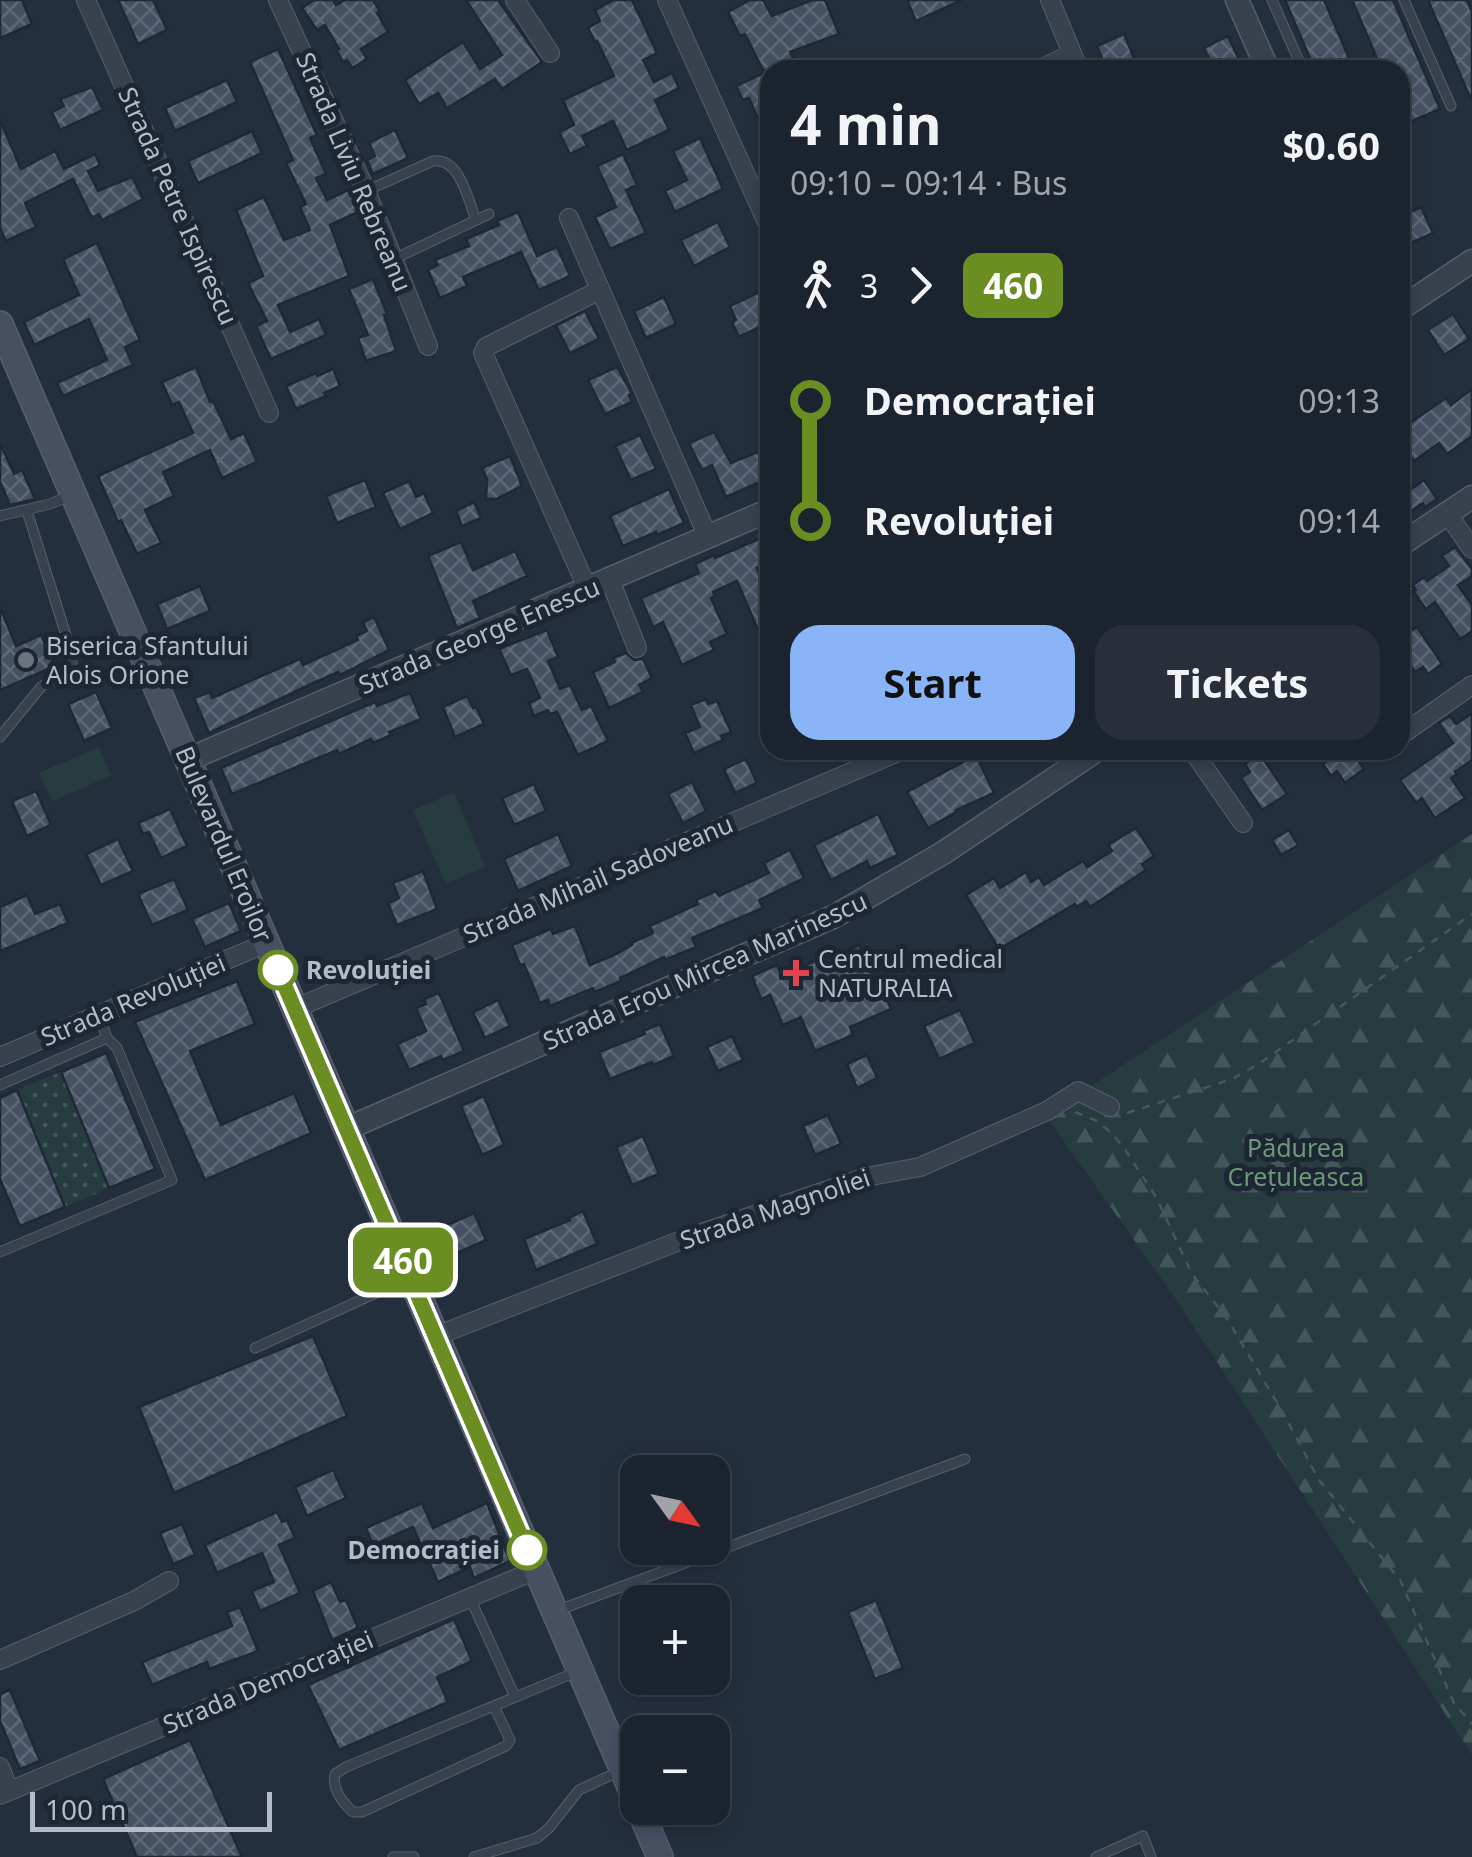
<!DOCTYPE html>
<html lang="en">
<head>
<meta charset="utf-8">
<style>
	body { margin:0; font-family:"Noto Sans",sans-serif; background:#282f3a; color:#f1f3f6; height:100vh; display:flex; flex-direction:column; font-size:38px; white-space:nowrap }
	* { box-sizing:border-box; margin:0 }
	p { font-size:32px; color:#a0a4aa }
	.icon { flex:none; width:55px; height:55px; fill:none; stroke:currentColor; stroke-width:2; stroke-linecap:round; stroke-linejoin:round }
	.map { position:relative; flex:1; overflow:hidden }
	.details { position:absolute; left:760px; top:60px; width:650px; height:700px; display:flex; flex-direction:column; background:#1b232e; border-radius:30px; box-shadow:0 5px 15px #0003,0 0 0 2px #39404a }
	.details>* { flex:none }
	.badge { padding:0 20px; border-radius:15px; font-size:35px; line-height:65px }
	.needle { width:65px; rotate:123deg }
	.buttons { position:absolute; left:620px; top:1455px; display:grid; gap:20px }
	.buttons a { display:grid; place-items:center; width:110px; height:110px; border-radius:20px; background:#1b232e; box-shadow:0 5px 15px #0003,0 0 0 2px #39404a; font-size:50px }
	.scale { position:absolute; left:30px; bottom:25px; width:242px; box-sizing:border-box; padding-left:10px; border:5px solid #b4bcc9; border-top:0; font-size:28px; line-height:35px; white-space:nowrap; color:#b4bcc9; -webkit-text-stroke:8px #1d2633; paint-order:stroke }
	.map>.badge { position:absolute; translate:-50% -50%; box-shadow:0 0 0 5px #fff }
	.legs { display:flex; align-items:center; gap:15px; height:110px; padding:0 30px; font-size:32px }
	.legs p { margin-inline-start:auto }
	.head { display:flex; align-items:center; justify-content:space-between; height:170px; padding:0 30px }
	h1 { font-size:55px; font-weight:700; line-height:75px }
	.action { display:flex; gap:20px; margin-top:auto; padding:20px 30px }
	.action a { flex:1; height:115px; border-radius:30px; background:#8ab4f8; color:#111; font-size:40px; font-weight:700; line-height:115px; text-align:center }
	.action a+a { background:#282f3a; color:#f1f3f6 }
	ul { padding:0 30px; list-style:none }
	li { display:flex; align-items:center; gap:35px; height:120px; font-size:38px }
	li i { display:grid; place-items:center; width:15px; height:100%; margin:0 12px; background:currentColor }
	li i::after { content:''; width:25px; height:25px; margin:-12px; border:8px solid; border-radius:50%; background:#1b232e }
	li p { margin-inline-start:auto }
	li:first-child i { background:linear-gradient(#0000 50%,currentColor 0) }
	li:last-child i { background:linear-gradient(currentColor 50%,#0000 0) }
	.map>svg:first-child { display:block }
	.grass { fill:url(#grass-dots) }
	.forest { fill:url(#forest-firs) }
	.park { fill:#263c3f }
	.building { fill:url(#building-cross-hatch); stroke:#1f2835; stroke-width:2.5 }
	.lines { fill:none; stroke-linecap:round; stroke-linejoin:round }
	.service-casing { stroke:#565f6c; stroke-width:11 }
	.minor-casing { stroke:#565f6c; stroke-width:20 }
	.tertiary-casing { stroke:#565f6c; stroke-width:25 }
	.secondary-casing { stroke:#565f6c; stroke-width:28 }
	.path { stroke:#44595c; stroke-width:2.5; stroke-dasharray:8 8; stroke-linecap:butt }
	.service { stroke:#38414e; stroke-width:9 }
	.minor { stroke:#38414e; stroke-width:18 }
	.tertiary { stroke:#38414e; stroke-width:22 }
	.secondary { stroke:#465061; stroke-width:25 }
	.line-1-casing { stroke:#fff; stroke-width:22 }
	.line-1 { stroke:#6b8e23; stroke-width:15 }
	.worship-dot { fill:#6b7280; stroke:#1d2633; stroke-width:4 }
	.stop-1-dot { fill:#fff; stroke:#6b8e23; stroke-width:5 }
	.health-dot { fill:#e0444e; stroke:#1d2633; stroke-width:4 }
	.labels { text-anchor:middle; stroke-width:10; stroke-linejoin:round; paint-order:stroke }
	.street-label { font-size:25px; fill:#b4bcc9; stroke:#1d2633 }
	.poi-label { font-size:25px; fill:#b4bcc9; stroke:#1d2633; text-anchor:start }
	.stop-label { font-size:25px; font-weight:bold; fill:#b4bcc9; stroke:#1d2633; text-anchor:start }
	.park-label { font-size:25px; fill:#6b9a76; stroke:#1d2633 }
</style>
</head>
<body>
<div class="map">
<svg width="1472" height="1857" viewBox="0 0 1472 1857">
	<defs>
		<pattern id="grass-dots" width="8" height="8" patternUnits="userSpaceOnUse" patternTransform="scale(2.5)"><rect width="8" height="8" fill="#263c3f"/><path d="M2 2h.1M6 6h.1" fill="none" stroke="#435659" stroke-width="1.8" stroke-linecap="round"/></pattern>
		<pattern id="forest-firs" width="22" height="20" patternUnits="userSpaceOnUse" patternTransform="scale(2.5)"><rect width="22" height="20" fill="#263c3f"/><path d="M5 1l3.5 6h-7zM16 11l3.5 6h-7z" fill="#435659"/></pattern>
		<pattern id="building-cross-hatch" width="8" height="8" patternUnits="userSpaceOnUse" patternTransform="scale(2.5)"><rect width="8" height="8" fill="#455162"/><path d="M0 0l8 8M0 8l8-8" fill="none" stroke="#5d6877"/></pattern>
	</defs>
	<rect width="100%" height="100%" fill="#242f3e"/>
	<path class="grass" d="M61 1072 109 1188 65 1207 17 1090Z"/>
	<path class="forest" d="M1472 834V1755L1178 1302 1046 1116Z"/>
	<g class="park">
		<path d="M99 747 111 776 52 801 39 773Z"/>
		<path d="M454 792 485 867 446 884 413 810Z"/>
	</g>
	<g class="building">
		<path d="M0 0H22L32 24 0 38Z"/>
		<path d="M118 0H153L167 30 138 44Z"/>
		<path d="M314 0H333L336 5 345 0H373L380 11 377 13 388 32 361 49 367 59 352 68 347 60 343 62 336 50 339 49 325 25 317 30 302 8Z"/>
		<path d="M466 0H498L542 62 502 89 495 79 447 108 438 93 419 104 405 80 463 42 480 69 502 55Z"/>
		<path d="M614 0H632L641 19 657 53 643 60 654 82 672 73 679 88 655 100 669 130 627 150 613 121 582 136 587 146 570 154 559 132 574 125 563 100 614 76 597 41 595 42 588 28 600 21 595 10Z"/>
		<path d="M750 0H763L772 16 812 0H825L839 34 790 52 799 70H763L745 34 740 36 728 12Z"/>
		<path d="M907 0H962L916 21Z"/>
		<path d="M1285 0H1324L1354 70H1315Z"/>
		<path d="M1352 0H1393L1440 109 1405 124 1400 112V70H1382Z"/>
		<path d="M1428 0H1467L1472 12V102Z"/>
		<path d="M1124 34 1139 70H1107L1097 46Z"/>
		<path d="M1228 36 1241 64 1229 70H1215L1204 48Z"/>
		<path d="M278 49 317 135 310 138 326 174 316 178 327 200 350 189 360 211 330 225 349 276 278 305 290 332 319 319 326 335 271 359 256 326 267 321 248 283 263 276 236 210 264 197 284 240 310 230 300 207 306 204 286 163 293 160 250 62Z"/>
		<path d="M770 70V146L749 98 743 100 736 86Z"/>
		<path d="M227 80 237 102 175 131 165 108Z"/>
		<path d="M92 87 103 110 60 130 52 112 64 106 60 99Z"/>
		<path d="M0 120 21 169 55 151 64 169 95 154 100 165 88 171 98 191 132 177 143 199 102 220 99 214 92 218 73 179 25 203 36 227 6 241 0 228Z"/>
		<path d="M395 130 408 158 373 174 367 160 375 156 369 143Z"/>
		<path d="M252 131 262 153 198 183 188 161Z"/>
		<path d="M700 138 723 189 675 212 665 191 687 180 673 151Z"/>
		<path d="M623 154 637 185 626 190 646 233 610 249 595 217 616 207 597 166Z"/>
		<path d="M1421 207 1433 233 1400 248V217Z"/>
		<path d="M518 212 537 256 557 247 570 276 539 290 521 252 463 277 467 286 440 298 428 270 438 265 435 260 469 246 466 239 499 225 497 221Z"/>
		<path d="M718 222 730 247 694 266 681 240Z"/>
		<path d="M97 243 140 340 125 347 133 365 63 396 57 383 107 360 89 319 34 345 24 322 79 295 63 259Z"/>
		<path d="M373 279 387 314 384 315 396 351 366 361 358 338 368 335 349 289Z"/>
		<path d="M766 289 770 298V322L739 337 732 322 736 320 730 306Z"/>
		<path d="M664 297 676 324 646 338 634 311Z"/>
		<path d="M585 311 599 339 570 353 556 326Z"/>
		<path d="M1453 314 1469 339 1444 355 1428 330Z"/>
		<path d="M196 367 210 402 213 401 231 439 244 433 257 462 222 478 210 450 163 472 174 496 145 510 161 543 137 554 121 520 118 522 98 476 193 433 179 402 172 405 162 382Z"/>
		<path d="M617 367 632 394 629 395 632 402 605 414 588 380Z"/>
		<path d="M333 369 340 386 324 393 326 396 296 409 286 386 316 373 317 376Z"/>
		<path d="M1472 389V436L1447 454 1439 443 1414 461 1400 442V430L1446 398 1451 405Z"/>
		<path d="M714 432 731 463 760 451 764 460 770 462V484L762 481 726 497 712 465 702 470 689 443Z"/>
		<path d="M640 435 656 469 631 480 615 446Z"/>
		<path d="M0 443 14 474 22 470 35 499 10 505 0 482Z"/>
		<path d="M510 456 522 486 496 499H486L487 479 482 468Z"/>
		<path d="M365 480 376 507 337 523 326 496Z"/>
		<path d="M1424 480 1437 499 1425 507 1423 503 1400 519V497Z"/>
		<path d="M409 481 416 497 424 493 433 513 400 529 383 493Z"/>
		<path d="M669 489 684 523 657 535 656 532 623 546 610 516Z"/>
		<path d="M474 502 481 518 462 526 456 511Z"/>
		<path d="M761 538 770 562 757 568 770 597V625L758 630 737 581 713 592 715 596 711 598 727 634 710 642 714 650 682 665 663 622 653 627 641 598 699 573 695 564 714 555 715 558Z"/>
		<path d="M461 542 473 570 515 551 527 576 473 601 480 618 457 628 428 556Z"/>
		<path d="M1455 547 1472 569V576L1458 585 1472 605V631L1460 639 1435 602 1426 609 1413 591 1416 590 1413 585 1424 577 1427 581 1449 566 1442 556Z"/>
		<path d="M200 586 210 611 167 629 157 604Z"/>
		<path d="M0 607 16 646 41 635 55 666 0 690Z"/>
		<path d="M374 617 389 650 340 675 338 672 311 684 209 733 194 698 210 692 212 698 300 659 303 665 358 640 356 636 367 631 363 622Z"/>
		<path d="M1400 620 1409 632 1417 627 1442 664 1428 674 1423 667 1415 672 1400 650Z"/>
		<path d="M547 630 558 657 548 661 560 689 570 685 582 710 591 706 608 741 578 755 557 712 550 714 548 710 534 716 529 703 540 698 527 669 511 675 499 649Z"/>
		<path d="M626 653 634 660 643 659 652 678 639 685 643 692 609 708 593 672 615 662 613 658Z"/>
		<path d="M96 692 112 728 84 741 68 704Z"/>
		<path d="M410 693 421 719 389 732 391 735 373 743 371 739 339 754 337 750 232 794 221 768 375 702 377 706Z"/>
		<path d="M467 696 473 708 476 707 484 724 455 737 443 707Z"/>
		<path d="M706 699 708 704 717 701 731 732 721 736 723 740 694 753 685 733 700 727 691 705Z"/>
		<path d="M1472 713V760L1455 772 1457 774 1451 778 1465 798 1435 818 1422 798 1416 803 1400 780 1453 743 1439 723 1450 716 1456 724Z"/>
		<path d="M1343 750H1351L1364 769 1345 783 1337 771 1331 776 1323 764Z"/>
		<path d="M1260 754 1287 794 1262 810 1241 778 1250 772 1245 764Z"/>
		<path d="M976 755 994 793 956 810V812L928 828 907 792Z"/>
		<path d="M746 759 757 783 735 793 724 769Z"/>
		<path d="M692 782 706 811 683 823 668 794Z"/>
		<path d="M534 784 546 811 514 825 502 798Z"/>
		<path d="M36 791 51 825 27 836 12 801Z"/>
		<path d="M170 809 187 846 161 858 149 832 143 834 138 823Z"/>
		<path d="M878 814 898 855 870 868 867 861 831 880 814 845Z"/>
		<path d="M1136 828 1154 856 1142 864 1146 870 1090 907 1086 901 1077 907 1075 904 999 949 966 895 994 878 1000 888 1026 872 1031 882 1039 877 1044 885 1083 861 1087 867 1112 851 1108 845Z"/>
		<path d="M1289 830 1298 845 1281 855 1272 840Z"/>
		<path d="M558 834 572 866 518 891 504 859Z"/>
		<path d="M118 839 133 871 101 885 86 854Z"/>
		<path d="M790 850 804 878 759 900 763 908 692 938 696 947 665 960 664 957 620 978 621 981 595 992 593 988 550 1006 548 1000 540 1003 524 964 520 965 512 945 551 929 553 934 575 926 590 965 614 955 632 945 631 943 653 933 650 926 698 904 696 900 716 891 719 896 769 873 764 863Z"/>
		<path d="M423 871 437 909 397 925 388 903 399 898 393 883Z"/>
		<path d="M174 879 188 910 152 925 138 894Z"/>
		<path d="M27 895 35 914 60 904 68 923 0 951V907Z"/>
		<path d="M229 903 241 931 205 947 192 919Z"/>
		<path d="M859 945 882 995 885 994 891 1009 850 1027 853 1035 815 1051 801 1017 783 1025 770 995 761 999 752 976 777 965 782 976 823 957 825 961Z"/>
		<path d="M237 981 255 1024 190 1051 221 1125 294 1093 311 1133 205 1180 135 1022Z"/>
		<path d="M439 993 464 1051 443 1060 441 1056 409 1070 397 1044 426 1031 416 1008 426 1004 424 999Z"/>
		<path d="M498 1000 510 1026 485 1038 473 1012Z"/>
		<path d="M960 1010 975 1043 939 1059 924 1026Z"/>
		<path d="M660 1024 674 1056 653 1065 652 1062 610 1079 599 1052 645 1034 643 1031Z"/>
		<path d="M732 1036 743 1060 718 1071 707 1047Z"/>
		<path d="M106 1053 155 1169 109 1188 61 1072Z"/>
		<path d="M867 1055 877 1078 857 1088 847 1064Z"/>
		<path d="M17 1090 65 1207 20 1226 0 1179V1098Z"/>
		<path d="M484 1096 504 1145 482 1155 461 1106Z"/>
		<path d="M828 1115 841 1144 815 1155 803 1126Z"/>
		<path d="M643 1136 659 1174 632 1185 616 1147Z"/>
		<path d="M583 1211 597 1244 536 1270 524 1239 570 1220 569 1218Z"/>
		<path d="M474 1213 486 1240 457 1253 445 1226Z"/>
		<path d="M313 1336 347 1416 174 1493 139 1407Z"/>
		<path d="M333 1470 346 1498 307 1516 295 1487Z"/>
		<path d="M422 1503 433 1528 487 1503 510 1561 474 1578 470 1567 438 1582 413 1527 373 1545 366 1528Z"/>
		<path d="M277 1512 282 1522 287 1520 295 1538 279 1545 300 1593 260 1611 252 1591 274 1582 262 1553 217 1573 205 1545Z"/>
		<path d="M182 1524 195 1555 173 1564 160 1533Z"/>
		<path d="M331 1582 340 1602 346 1600 358 1628 332 1640 313 1591Z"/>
		<path d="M876 1600 903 1668 875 1679 848 1612Z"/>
		<path d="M240 1607 258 1651 209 1669 207 1662 152 1685 142 1662 232 1626 227 1612Z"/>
		<path d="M454 1619 472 1661 437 1677 448 1702 339 1750 308 1685Z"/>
		<path d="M10 1690 40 1761 20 1769 0 1721V1694Z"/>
		<path d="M190 1740 242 1857H137L103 1779Z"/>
	</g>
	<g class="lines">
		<defs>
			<g id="service">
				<path d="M1272 0 1303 70"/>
				<path d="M1404 0 1451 106"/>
				<path d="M366 191 433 161C460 157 468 200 476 220"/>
				<path d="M394 259 489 214"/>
				<path d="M0 516 50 504 69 496"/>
				<path d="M0 737 41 687 61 674 72 662 71 651 27 511"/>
				<path d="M0 1085 107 1038"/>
				<path d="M0 1252 172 1180 117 1048 107 1038 99 1015"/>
				<path d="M255 1348 407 1279"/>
				<path d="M470 1598 515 1697"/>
				<path d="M556 1611 965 1459"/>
				<path d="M494 1706 510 1740 506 1746 362 1812H353C342 1802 332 1789 335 1774L346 1767 576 1672"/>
				<path d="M393 1857H414"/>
				<path d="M474 1857 537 1838 549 1828 579 1790 620 1771"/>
				<path d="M1096 1857 1143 1836 1151 1857"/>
			</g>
			<g id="minor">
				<path d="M86 0 269 413"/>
				<path d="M278 0 366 191 428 346"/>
				<path d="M515 0 550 53"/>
				<path d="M667 0 770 229"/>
				<path d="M1050 0 1079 70"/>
				<path d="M1038 70 1072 54"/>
				<path d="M569 218 708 537"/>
				<path d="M1447 513 1472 549"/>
				<path d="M610 580 637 648"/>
				<path d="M588 590 483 353 486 347 600 290"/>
				<path d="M1400 733H1404L1472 685"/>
				<path d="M1192 750 1243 823"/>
				<path d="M294 1009 903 750"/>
				<path d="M0 1057 266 943"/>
				<path d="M436 1336 687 1238 866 1177 920 1167 1047 1111 1078 1091 1110 1107"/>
				<path d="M0 1660 134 1601 169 1581"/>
				<path d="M0 1767 9 1791"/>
				<path d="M0 1795 536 1570"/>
			</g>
			<g id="tertiary">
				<path d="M1237 0 1268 70"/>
				<path d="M1400 309 1472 261"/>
				<path d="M1400 545 1472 497"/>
				<path d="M187 760 770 510"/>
				<path d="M346 1129 835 916 943 853 1097 750"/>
			</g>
			<g id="secondary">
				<path d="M0 324 638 1805"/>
				<path d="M639 1808 660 1857"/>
			</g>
		</defs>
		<use href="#service" class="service-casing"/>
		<use href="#minor" class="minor-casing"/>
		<use href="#tertiary" class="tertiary-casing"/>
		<use href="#secondary" class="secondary-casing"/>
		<g class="path">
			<path d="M1075 1112 1097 1121 1109 1131 1122 1145 1156 1197 1192 1274 1226 1317 1282 1411 1319 1480 1400 1580 1454 1703 1472 1724"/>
			<path d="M1127 1113 1232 1079 1260 1063 1472 914"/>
		</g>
		<use href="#service" class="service"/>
		<use href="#minor" class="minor"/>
		<use href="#tertiary" class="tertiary"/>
		<use href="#secondary" class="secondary"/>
	</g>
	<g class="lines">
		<defs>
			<path id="line-1" d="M278 970 527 1550"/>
		</defs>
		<use href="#line-1" class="line-1-casing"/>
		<use href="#line-1" class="line-1"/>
	</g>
	<circle class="worship-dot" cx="26" cy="660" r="10"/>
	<g class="stop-1-dot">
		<circle cx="278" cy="970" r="18"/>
		<circle cx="527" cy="1550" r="18"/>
	</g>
	<path class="health-dot" d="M791 958h10v10h10v10h-10v10h-10v-10h-10v-10h10z"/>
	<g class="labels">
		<g class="street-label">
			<text transform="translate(354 172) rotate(67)" y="9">Strada Liviu Rebreanu</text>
			<text transform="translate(178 206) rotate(66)" y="9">Strada Petre Ispirescu</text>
			<text transform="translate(479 636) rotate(-23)" y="9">Strada George Enescu</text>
			<text transform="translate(224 844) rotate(67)" y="9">Bulevardul Eroilor</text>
			<text transform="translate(598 879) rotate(-23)" y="9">Strada Mihail Sadoveanu</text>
			<text transform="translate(705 971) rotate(-24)" y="9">Strada Erou Mircea Marinescu</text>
			<text transform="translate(133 1000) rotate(-23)" y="9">Strada Revoluției</text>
			<text transform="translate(775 1209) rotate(-19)" y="9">Strada Magnoliei</text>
			<text transform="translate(268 1682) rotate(-23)" y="9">Strada Democrației</text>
		</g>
		<g class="poi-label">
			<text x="46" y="655">Biserica Sfantului<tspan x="46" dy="29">Alois Orione</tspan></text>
			<text x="818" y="968">Centrul medical<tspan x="818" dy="29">NATURALIA</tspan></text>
		</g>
		<g class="stop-label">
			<text x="306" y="979">Revoluției</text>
			<text x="500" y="1559" text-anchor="end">Democrației</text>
		</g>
		<g class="park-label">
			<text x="1296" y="1157">Pădurea<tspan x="1296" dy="29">Crețuleasca</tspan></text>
		</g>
	</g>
</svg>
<div class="buttons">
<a><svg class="needle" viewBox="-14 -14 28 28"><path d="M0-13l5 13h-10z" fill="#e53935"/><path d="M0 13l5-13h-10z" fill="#a0a4aa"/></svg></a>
<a>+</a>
<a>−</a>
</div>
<div class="scale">100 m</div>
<b class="badge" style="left:403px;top:1260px;background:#6b8e23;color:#fff">460</b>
<section class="details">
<div class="head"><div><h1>4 min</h1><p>09:10 – 09:14 · Bus</p></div><b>$0.60</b></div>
<div class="legs"><svg class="icon" aria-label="walk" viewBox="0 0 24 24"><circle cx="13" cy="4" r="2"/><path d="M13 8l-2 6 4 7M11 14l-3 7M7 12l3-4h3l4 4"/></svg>3<svg class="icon" aria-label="forward" viewBox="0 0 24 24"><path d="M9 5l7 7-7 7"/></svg><b class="badge" style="background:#6b8e23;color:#fff">460</b></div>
<ul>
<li><i style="color:#6b8e23"></i><b>Democrației</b><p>09:13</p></li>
<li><i style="color:#6b8e23"></i><b>Revoluției</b><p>09:14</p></li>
</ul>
<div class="action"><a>Start</a><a>Tickets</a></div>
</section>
</div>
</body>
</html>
